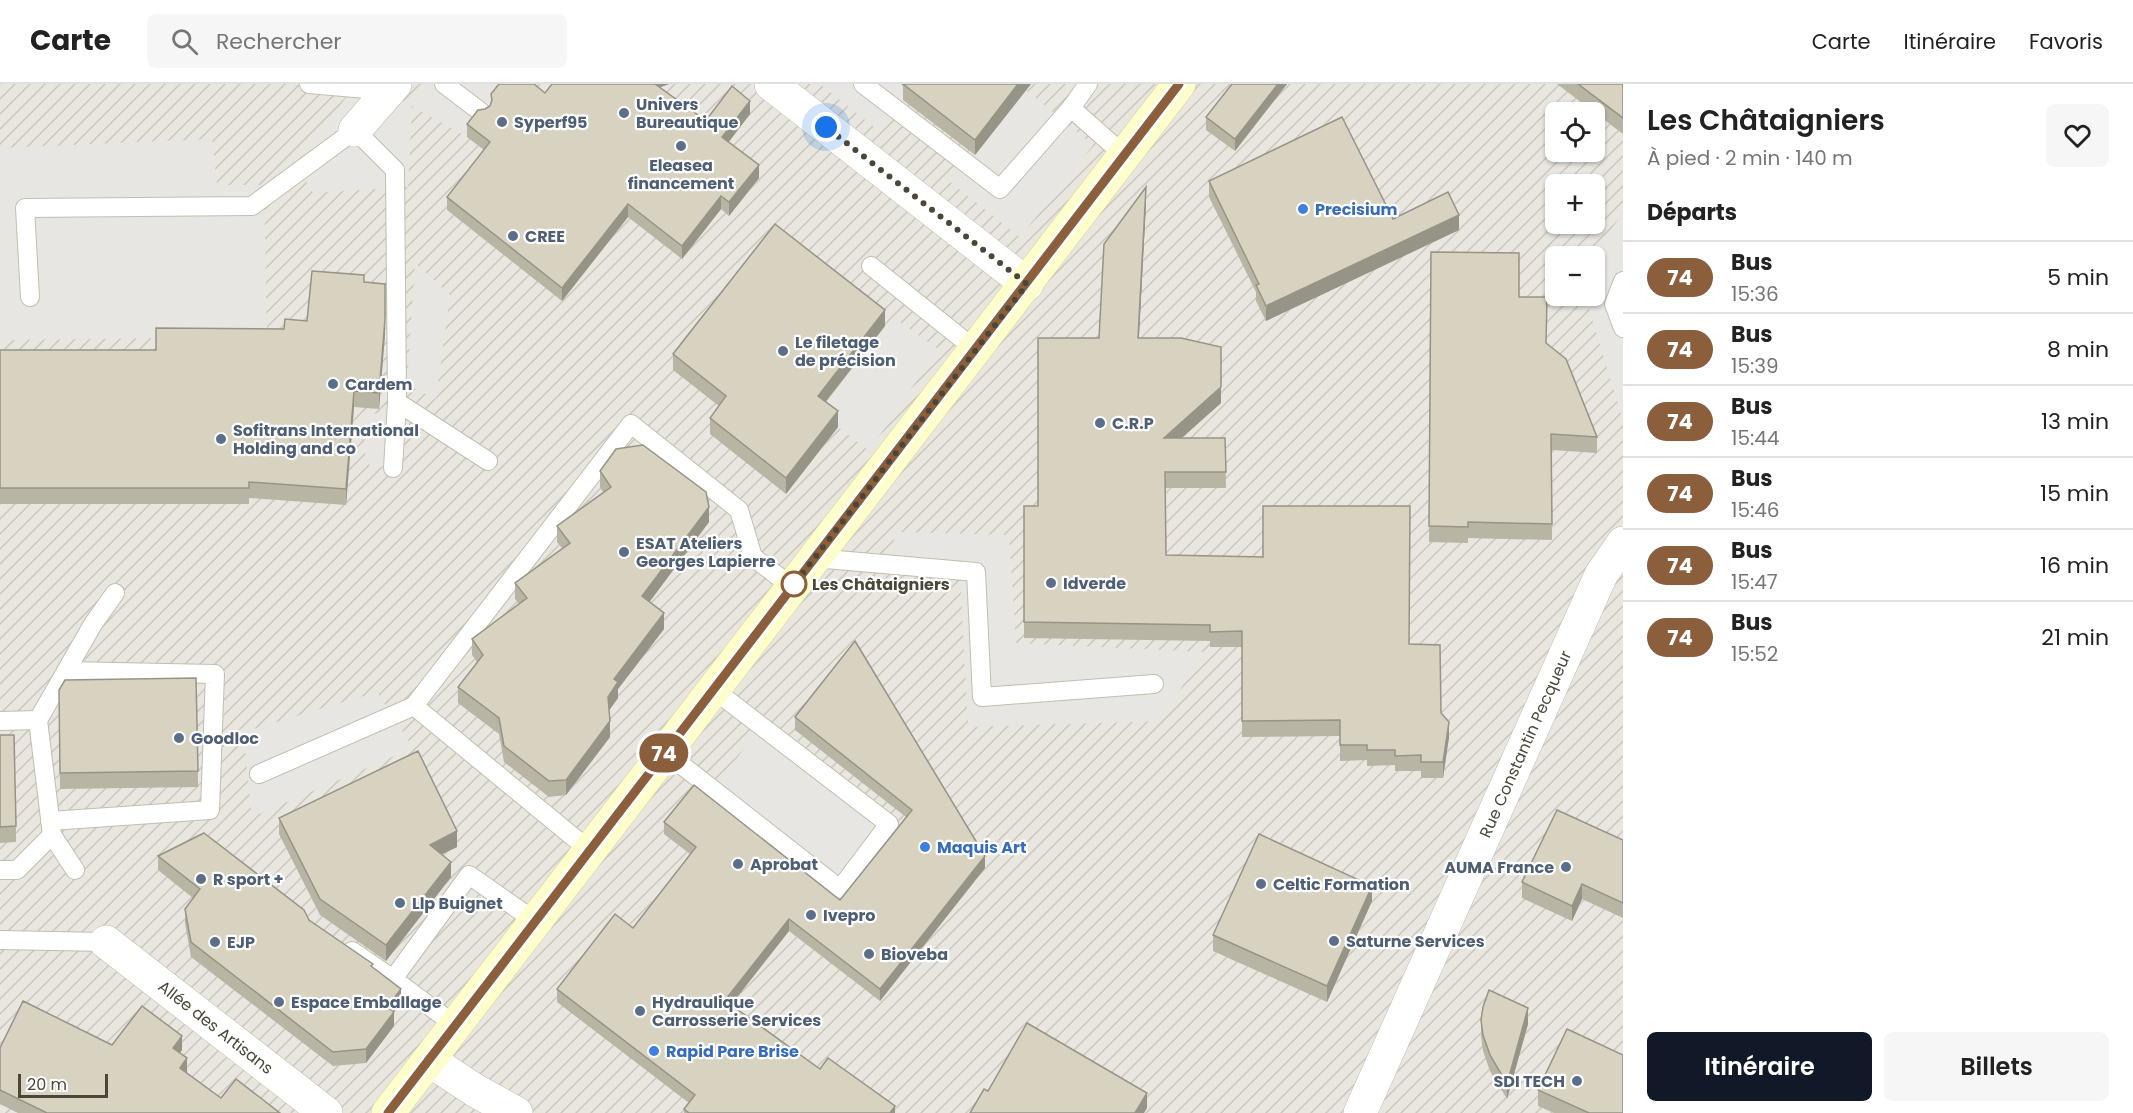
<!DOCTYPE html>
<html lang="fr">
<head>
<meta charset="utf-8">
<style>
	body { margin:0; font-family:Poppins,sans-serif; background:#f6f6f6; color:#222; height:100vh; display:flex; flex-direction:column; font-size:22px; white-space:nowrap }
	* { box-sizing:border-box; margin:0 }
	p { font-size:20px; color:#767676 }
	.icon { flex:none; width:33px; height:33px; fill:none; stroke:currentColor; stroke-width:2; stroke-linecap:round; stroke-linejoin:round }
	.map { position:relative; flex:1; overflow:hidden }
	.sheet { display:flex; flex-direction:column; background:#fff; width:510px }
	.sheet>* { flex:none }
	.badge { padding:0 12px; border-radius:20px; font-size:21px; line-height:39px }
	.fabs { position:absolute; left:1545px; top:18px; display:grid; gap:12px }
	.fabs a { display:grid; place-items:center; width:60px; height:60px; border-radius:9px; background:#fff; box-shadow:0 2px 4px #0004; font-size:30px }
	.scale { position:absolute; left:18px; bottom:15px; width:90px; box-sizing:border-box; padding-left:6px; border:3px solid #4a4739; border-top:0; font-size:16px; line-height:21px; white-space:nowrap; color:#4a4739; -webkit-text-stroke:4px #fff; paint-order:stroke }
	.you { position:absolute; width:30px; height:30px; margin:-15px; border:4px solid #fff; border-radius:50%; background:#1a73e8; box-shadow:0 0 0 9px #1a73e833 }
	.map>.badge { position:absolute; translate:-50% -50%; box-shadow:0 0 0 3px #fff }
	h2 { padding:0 24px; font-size:22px; line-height:54px }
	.round { display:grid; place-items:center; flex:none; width:63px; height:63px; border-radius:9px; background:#f6f6f6 }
	.headline { display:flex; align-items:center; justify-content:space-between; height:102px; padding:0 24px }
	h1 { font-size:28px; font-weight:600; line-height:45px }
	.button { display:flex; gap:12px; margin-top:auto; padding:12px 24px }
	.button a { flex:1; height:69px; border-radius:9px; background:#111827; color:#fff; font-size:24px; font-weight:600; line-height:69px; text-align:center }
	.button a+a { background:#f6f6f6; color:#222 }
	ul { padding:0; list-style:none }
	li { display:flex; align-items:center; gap:18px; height:72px; padding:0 24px; border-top:2px solid #e0e0e0 }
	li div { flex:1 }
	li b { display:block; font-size:22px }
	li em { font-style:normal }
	li .badge { min-width:66px; font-weight:700; text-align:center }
	header { display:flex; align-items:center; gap:36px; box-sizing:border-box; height:84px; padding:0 30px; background:#fff; border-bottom:2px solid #e0e0e0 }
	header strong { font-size:28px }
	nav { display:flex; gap:33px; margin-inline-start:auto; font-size:21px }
	.search { width:420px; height:54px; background:#f6f6f6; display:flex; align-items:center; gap:15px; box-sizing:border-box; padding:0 21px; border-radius:9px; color:#767676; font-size:22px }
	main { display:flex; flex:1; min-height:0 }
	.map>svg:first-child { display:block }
	.industrial { fill:url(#industrial-furrows); fill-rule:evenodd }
	.parking { fill:#e7e6e2 }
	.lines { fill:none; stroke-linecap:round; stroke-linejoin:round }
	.lane-casing { stroke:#c1bfad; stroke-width:20 }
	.street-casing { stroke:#c1bfad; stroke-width:34 }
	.secondary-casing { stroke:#d5d29b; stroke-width:34 }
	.lane { stroke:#fff; stroke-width:18 }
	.street { stroke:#fff; stroke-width:33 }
	.secondary { stroke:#fefdcc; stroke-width:33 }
	.wall { fill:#b9b5a5 }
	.shaded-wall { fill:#969486 }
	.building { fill:#d7d3c0; stroke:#969486; stroke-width:1.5 }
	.line-casing { stroke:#fff; stroke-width:14 }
	.line { stroke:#8b5e3c; stroke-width:9 }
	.walk { stroke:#4a4739; stroke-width:6; stroke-dasharray:0 10.8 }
	.service-dot { fill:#5c6f8a; stroke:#fff; stroke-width:2 }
	.shop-dot { fill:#3f7fe0; stroke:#fff; stroke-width:2 }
	.stop-dot { fill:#fff; stroke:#8b5e3c; stroke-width:3 }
	.labels { text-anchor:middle; stroke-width:4.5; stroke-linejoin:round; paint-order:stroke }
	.service-label { font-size:16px; font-weight:bold; fill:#4e5e75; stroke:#fff; text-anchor:start }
	.shop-label { font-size:16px; font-weight:bold; fill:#366cbe; stroke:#fff; text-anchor:start }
	.stop-label { font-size:16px; font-weight:bold; fill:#4a4739; stroke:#fff; text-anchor:start }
	.street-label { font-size:16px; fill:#4a4739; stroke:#fff }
</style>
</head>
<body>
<header>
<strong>Carte</strong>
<div class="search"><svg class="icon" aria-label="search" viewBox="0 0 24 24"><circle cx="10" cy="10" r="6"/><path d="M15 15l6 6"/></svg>Rechercher</div>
<nav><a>Carte</a><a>Itinéraire</a><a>Favoris</a></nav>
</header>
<main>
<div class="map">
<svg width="1623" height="1029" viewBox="0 0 1623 1029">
	<defs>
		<pattern id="industrial-furrows" width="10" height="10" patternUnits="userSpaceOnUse" patternTransform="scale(1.5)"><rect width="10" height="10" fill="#e8e6df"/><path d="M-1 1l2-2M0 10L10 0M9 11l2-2" fill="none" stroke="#c8c7c0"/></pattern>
	</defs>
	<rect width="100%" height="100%" fill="#f5f5eb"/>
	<path class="industrial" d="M0 0H1623V1029H0ZM1556 28H1594V68H1556ZM1556 100H1594V140H1556ZM1556 172H1594V212H1556Z"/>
	<g class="parking">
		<path d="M356 0H380L411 22 430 0H510L467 53 412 22 408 103 313 109 296 81Z"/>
		<path d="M820 0H901L909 7 879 47Z"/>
		<path d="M1026 6 1093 61 1020 153 949 97Z"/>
		<path d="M212 55 217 101H264L267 253 0 256V64Z"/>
		<path d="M1623 129V332L1622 333 1585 212H1594V172H1592Z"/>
		<path d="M415 179 450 211 436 315 407 301Z"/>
		<path d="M893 233 938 265 869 367 818 327Z"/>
		<path d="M397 329 393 384 366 380 363 330Z"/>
		<path d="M895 448 1009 451 1016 559 1203 568 1161 637 968 643 960 487 892 481Z"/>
		<path d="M377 608 413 664 252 733 243 648Z"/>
		<path d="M761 642 889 740 840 805 713 706Z"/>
	</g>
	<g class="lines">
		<defs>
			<g id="lane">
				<path d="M309 0 389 7"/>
				<path d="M444 0 481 28"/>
				<path d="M863 0 1000 105 1071 24 1088 0"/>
				<path d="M1071 24 1124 71"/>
				<path d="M871 182 976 266"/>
				<path d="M1623 197 1614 220 1623 244"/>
				<path d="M30 213 25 124 252 122 355 46 395 86 397 318 488 377"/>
				<path d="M393 384 397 318"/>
				<path d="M814 474 976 488 982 613 1154 600"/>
				<path d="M414 622 631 340 739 426 753 473 792 503"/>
				<path d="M38 636 93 540 115 509"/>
				<path d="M0 637 38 636 52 751 75 786"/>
				<path d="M665 668 840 805 889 740 713 605"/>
				<path d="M259 690 414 622 589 766"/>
				<path d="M50 737 210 726 215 590 66 587"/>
				<path d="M0 786H17L52 751"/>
				<path d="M0 856 106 858"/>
				<path d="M352 867 393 895"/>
				<path d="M455 941 393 895 469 791 535 837"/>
			</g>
			<g id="street">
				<path d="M771 0 1027 200"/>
				<path d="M355 46 395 0"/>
				<path d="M106 858 326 1029"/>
				<path d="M429 976 476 1007 516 1029"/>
				<path d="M1360 1029 1601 491 1623 459"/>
			</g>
			<path id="secondary" d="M388 1029 1179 0"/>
		</defs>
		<use href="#lane" class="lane-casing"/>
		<use href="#street" class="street-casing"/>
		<use href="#secondary" class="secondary-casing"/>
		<use href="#lane" class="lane"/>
		<use href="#street" class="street"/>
		<use href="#secondary" class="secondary"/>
	</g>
	<g class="wall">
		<path d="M552 0H669L660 3 704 39 750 30 728 58 759 94 729 132 721 125 682 175 628 133 562 217 447 126V113L484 66 467 53V40L490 22 491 19V10L545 9Z"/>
		<path d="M901 0H1031L975 71 903 16V2Z"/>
		<path d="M1287 0 1235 67 1206 46V33Z"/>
		<path d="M1557 0H1623V50Z"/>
		<path d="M1209 97 1393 135 1459 146 1266 237 1256 217V208L1209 113Z"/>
		<path d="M1146 119 1139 254 1221 319 1181 354H1225L1226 404H1165L1166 471 1409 560 1441 629 1449 653 1443 694H1421V687H1395V681L1367 682V676L1340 677V652L1242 653V563H1210V557L1024 554V422H1038L1099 254Z"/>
		<path d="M1431 168 1519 213 1546 259 1597 353V369L1552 366V456L1468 454V459L1429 458Z"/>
		<path d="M364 198 385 250 379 325 354 323 346 421 249 414V420H0V266H156L284 245 307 237Z"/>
		<path d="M885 242 826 318 838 343 786 410 710 350V334L719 322 673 286V270Z"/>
		<path d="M600 387 709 438 649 518 664 545 618 605V614L609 626 610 653 566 711 549 713 504 678 499 650 458 619V603L477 578 472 571V555L519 520 515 515V499L562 464 557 458V442L603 408 600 403Z"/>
		<path d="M855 557 985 784 880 917 789 847 731 921 820 985 895 1029H684V1025L689 1019 557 918V905L633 844 690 770 664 750V738L840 816 906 733 795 646V633Z"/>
		<path d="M59 606 198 687V703L60 705Z"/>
		<path d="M0 651 16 742V758L0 759Z"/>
		<path d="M279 734 457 763 442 770 451 793 386 877 320 831 279 750Z"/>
		<path d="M1623 756V834L1582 815 1572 837 1522 814V798Z"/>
		<path d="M158 772 309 836 373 884 401 919 394 928V942L366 979 333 982 191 873 185 839V825L193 814 158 786Z"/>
		<path d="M1372 817 1327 918 1213 867V851Z"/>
		<path d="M1481 936 1528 940 1507 1015 1490 987 1483 967 1481 952Z"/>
		<path d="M112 961 182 966 180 969 187 989 221 1014 280 1029H18L0 1020V964Z"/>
		<path d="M1538 1006 1623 1029H1554L1538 1022Z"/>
	</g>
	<g class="shaded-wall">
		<path d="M648 0H669L648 8Z"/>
		<path d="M1018 0H1031L975 71V56Z"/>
		<path d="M1278 0H1287L1235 67V55Z"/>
		<path d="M750 17V30L722 67V53Z"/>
		<path d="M759 81V94L729 132V118Z"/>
		<path d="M1146 103V119L1138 269V254Z"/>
		<path d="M721 112V125L682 175V162Z"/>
		<path d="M628 120V133L562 217V204Z"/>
		<path d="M1459 131V146L1266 237V222Z"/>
		<path d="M885 226V242L818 327V312Z"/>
		<path d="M385 235V250L379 325V309Z"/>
		<path d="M1221 303V319L1164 370V354Z"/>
		<path d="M354 307V323L346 421V405Z"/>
		<path d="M838 327V343L786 410V394Z"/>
		<path d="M709 423V438L642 528V512Z"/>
		<path d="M664 529V545L618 605V614L608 628V613L614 595Z"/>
		<path d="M610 637V653L566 711V696Z"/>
		<path d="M1449 638V653L1443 694V678Z"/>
		<path d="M457 747V763L430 776V761Z"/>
		<path d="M985 772V784L880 917V905Z"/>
		<path d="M451 778V793L386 877V861Z"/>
		<path d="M1582 800V815L1572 837V822Z"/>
		<path d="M1372 802V817L1327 918V902Z"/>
		<path d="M789 835V847L726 927V915Z"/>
		<path d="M401 905V919L394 928V942L366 979V965L387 923Z"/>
		<path d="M1528 924V940L1507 1015V1000Z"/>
		<path d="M182 952V966L173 978V964Z"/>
		<path d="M187 974V988L180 998V984Z"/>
		<path d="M1147 1009V1024L1144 1029H1135Z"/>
		<path d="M895 1022V1029H890Z"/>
	</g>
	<g class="building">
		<path d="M499 0H534L545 9 552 0H655L702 34 704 39 732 2 750 17 722 53 759 81 729 118 721 112 682 162 628 120 562 204 447 113 490 58 467 40 478 26 485 25 490 22 492 16 491 10Z"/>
		<path d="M903 0H1018L975 56Z"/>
		<path d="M1232 0H1278L1235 55 1206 33Z"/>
		<path d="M1578 0H1623V34Z"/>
		<path d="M1342 33 1393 135 1448 108 1459 131 1266 222 1256 201 1259 200 1209 97Z"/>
		<path d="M1146 103 1138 254H1181L1221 263V303L1164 354H1225L1226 388H1165L1166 471 1263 473V422H1410L1409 560 1440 561 1441 629 1449 638 1443 678H1421V671L1395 672V666H1367V661H1340V636L1242 637V547L1210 548V541L1024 538V422H1038V254H1099L1104 160Z"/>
		<path d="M775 140 885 226 818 312 838 327 786 394 710 334 726 312 673 270Z"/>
		<path d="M1431 168 1519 169V213H1547L1546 259 1566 275 1597 353 1551 350 1552 440 1468 438V443L1429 442Z"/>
		<path d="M312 187 364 191V198L385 200V235L379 309 354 307 346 405 249 398V404H0V266H156V244L284 245 285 235 307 237Z"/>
		<path d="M643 361 706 408 709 423 642 512 664 529 614 595 618 598 608 613 610 637 566 696 549 697 504 662 499 634 458 603 483 571 472 555 527 514 515 499 570 459 557 442 611 403 600 387 616 365Z"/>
		<path d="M855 557 985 772 880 905 789 835 726 915 727 918 820 985 828 974 895 1022 890 1029H689L684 1025 695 1011 557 905 615 830 633 844 696 763 664 738 694 701 840 816 912 726 795 633Z"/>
		<path d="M196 594 198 687 60 689 59 606 65 596Z"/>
		<path d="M0 651H14L16 742 0 743Z"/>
		<path d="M418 667 457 747 430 761 451 778 386 861 320 815 279 734Z"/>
		<path d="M1557 726 1623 756V819L1582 800 1572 822 1522 798Z"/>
		<path d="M204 749 304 826 309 836 373 880 371 882 401 905 387 923 394 928 366 965 333 968 191 858 185 825 200 805 158 772Z"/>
		<path d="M1259 750 1372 802 1327 902 1213 851Z"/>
		<path d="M1489 906 1528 924 1507 1000 1490 971 1483 951 1481 936 1483 923Z"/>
		<path d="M23 917 112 961 142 922 182 952 173 964 187 974 180 984 221 1014 236 995 280 1029H47L0 1006V964Z"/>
		<path d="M1027 939 1147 1009 1135 1029H970L984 1005 988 1007Z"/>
		<path d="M1567 945 1623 971V1029H1589L1538 1006Z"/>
	</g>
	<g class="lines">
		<defs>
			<path id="line" d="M388 1029 1179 0"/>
		</defs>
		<use href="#line" class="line-casing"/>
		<use href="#line" class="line"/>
		<path class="walk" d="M794 500 792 503 1027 200 826 43"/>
	</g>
	<g class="service-dot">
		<circle cx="624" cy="29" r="6"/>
		<circle cx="502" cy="38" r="6"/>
		<circle cx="681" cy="62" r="6"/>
		<circle cx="513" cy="152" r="6"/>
		<circle cx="783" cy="267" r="6"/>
		<circle cx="333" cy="300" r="6"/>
		<circle cx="1100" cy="339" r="6"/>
		<circle cx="221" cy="355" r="6"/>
		<circle cx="624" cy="468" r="6"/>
		<circle cx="1051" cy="499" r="6"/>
		<circle cx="179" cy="654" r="6"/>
		<circle cx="738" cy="780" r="6"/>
		<circle cx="1566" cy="783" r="6"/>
		<circle cx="201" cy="795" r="6"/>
		<circle cx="1261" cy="800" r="6"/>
		<circle cx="400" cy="819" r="6"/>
		<circle cx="811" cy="831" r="6"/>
		<circle cx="1334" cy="857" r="6"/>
		<circle cx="215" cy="858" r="6"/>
		<circle cx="869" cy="870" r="6"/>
		<circle cx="279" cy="918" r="6"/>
		<circle cx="640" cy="927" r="6"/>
		<circle cx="1577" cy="997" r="6"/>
	</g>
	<g class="shop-dot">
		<circle cx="1303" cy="125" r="6"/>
		<circle cx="925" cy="763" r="6"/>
		<circle cx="654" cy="967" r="6"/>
	</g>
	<circle class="stop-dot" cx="794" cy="500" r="12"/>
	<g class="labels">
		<g class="service-label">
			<text x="636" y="26">Univers<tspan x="636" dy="18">Bureautique</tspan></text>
			<text x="514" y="44">Syperf95</text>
			<text x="681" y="87" text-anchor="middle">Eleasea<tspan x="681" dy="18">financement</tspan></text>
			<text x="525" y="158">CREE</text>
			<text x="795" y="264">Le filetage<tspan x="795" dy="18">de précision</tspan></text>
			<text x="345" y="306">Cardem</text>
			<text x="1112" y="345">C.R.P</text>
			<text x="233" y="352">Sofitrans International<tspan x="233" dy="18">Holding and co</tspan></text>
			<text x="636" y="465">ESAT Ateliers<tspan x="636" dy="18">Georges Lapierre</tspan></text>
			<text x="1063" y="505">Idverde</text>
			<text x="191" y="660">Goodloc</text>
			<text x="750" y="786">Aprobat</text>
			<text x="1554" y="789" text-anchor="end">AUMA France</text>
			<text x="213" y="801">R sport +</text>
			<text x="1273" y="806">Celtic Formation</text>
			<text x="412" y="825">Llp Buignet</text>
			<text x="823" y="837">Ivepro</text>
			<text x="1346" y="863">Saturne Services</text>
			<text x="227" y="864">EJP</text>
			<text x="881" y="876">Bioveba</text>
			<text x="291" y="924">Espace Emballage</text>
			<text x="652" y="924">Hydraulique<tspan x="652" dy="18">Carrosserie Services</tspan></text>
			<text x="1565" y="1003" text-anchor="end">SDI TECH</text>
		</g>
		<g class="shop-label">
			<text x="1315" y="131">Precisium</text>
			<text x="937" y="769">Maquis Art</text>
			<text x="666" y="973">Rapid Pare Brise</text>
		</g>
		<g class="stop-label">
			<text x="812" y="506">Les Châtaigniers</text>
		</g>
		<g class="street-label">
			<text transform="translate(1525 660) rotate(-66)" y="6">Rue Constantin Pecqueur</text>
			<text transform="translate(216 943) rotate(38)" y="6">Allée des Artisans</text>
		</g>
	</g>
</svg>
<div class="fabs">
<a><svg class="icon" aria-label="locate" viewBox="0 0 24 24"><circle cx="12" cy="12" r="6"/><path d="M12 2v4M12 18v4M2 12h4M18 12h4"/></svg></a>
<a>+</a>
<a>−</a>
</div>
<div class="scale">20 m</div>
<div class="you" style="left:826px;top:43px"></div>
<b class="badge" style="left:664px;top:669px;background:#8b5e3c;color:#fff">74</b>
</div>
<section class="sheet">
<div class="headline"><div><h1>Les Châtaigniers</h1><p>À pied · 2 min · 140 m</p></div><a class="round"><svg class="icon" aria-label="heart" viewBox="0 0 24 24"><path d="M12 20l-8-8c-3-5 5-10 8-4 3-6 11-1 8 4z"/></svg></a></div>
<h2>Départs</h2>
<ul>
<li><span class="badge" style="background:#8b5e3c;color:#fff">74</span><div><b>Bus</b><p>15:36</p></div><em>5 min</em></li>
<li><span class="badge" style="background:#8b5e3c;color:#fff">74</span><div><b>Bus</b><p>15:39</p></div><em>8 min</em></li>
<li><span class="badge" style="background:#8b5e3c;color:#fff">74</span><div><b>Bus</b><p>15:44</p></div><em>13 min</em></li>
<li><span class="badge" style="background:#8b5e3c;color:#fff">74</span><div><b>Bus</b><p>15:46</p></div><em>15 min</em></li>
<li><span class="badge" style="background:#8b5e3c;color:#fff">74</span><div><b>Bus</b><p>15:47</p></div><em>16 min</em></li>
<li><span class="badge" style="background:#8b5e3c;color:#fff">74</span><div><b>Bus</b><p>15:52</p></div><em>21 min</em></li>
</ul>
<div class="button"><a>Itinéraire</a><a>Billets</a></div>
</section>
</main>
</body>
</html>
